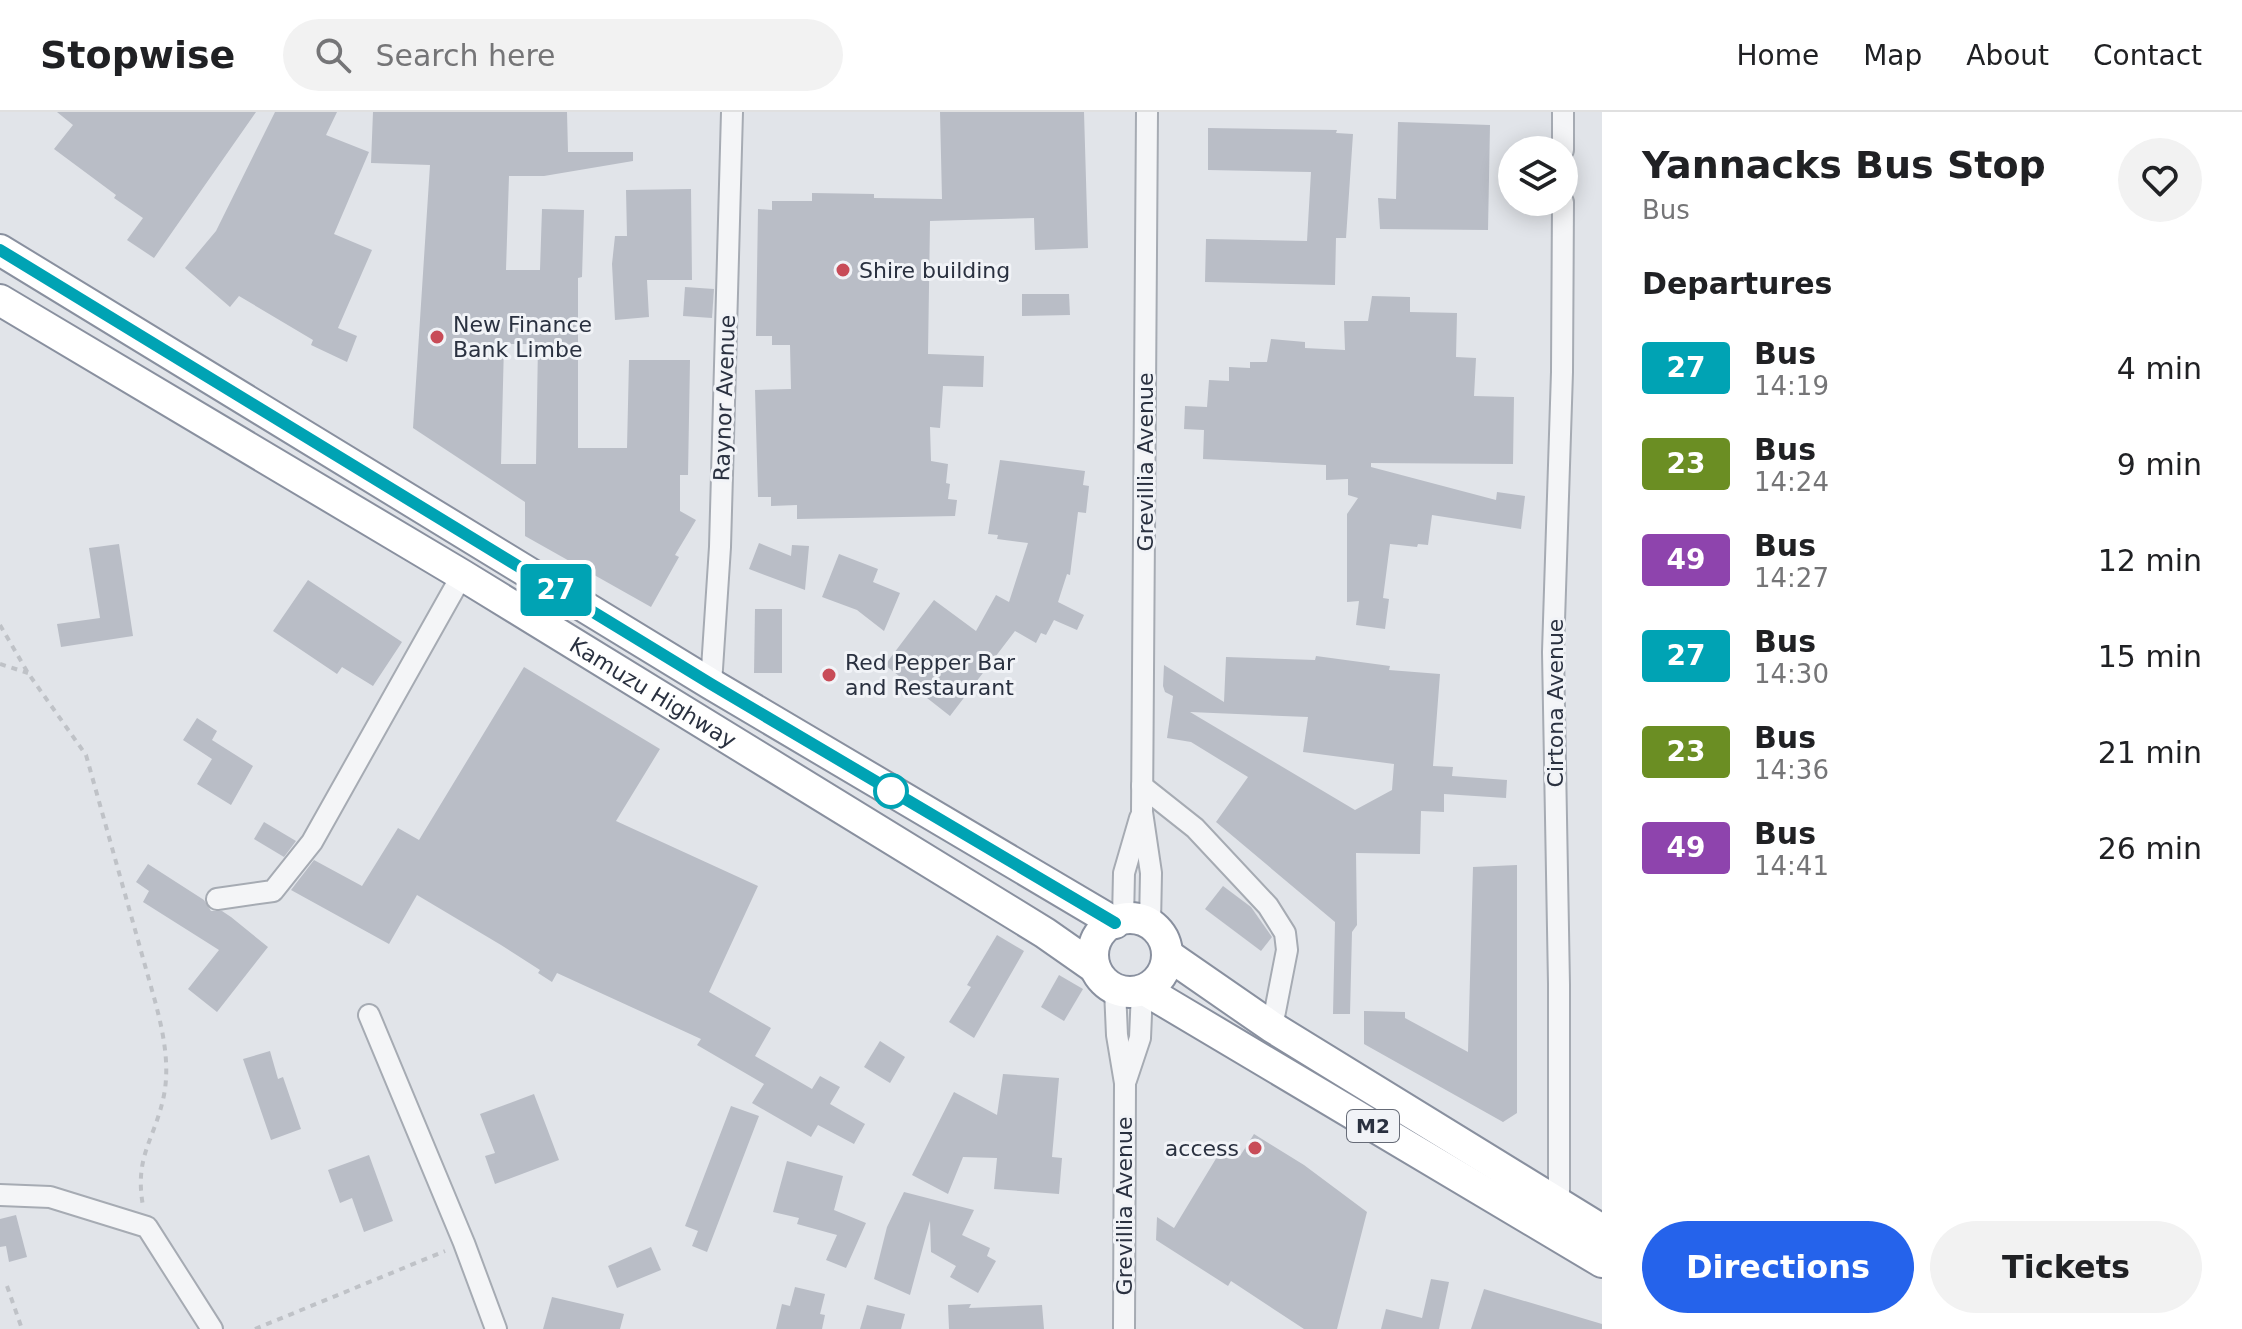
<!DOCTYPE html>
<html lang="en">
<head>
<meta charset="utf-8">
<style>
	body { margin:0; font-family:"DejaVu Sans",sans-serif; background:#f2f2f2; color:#202124; height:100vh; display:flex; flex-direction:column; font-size:30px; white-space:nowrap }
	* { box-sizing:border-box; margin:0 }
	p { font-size:26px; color:#757577 }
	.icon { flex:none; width:44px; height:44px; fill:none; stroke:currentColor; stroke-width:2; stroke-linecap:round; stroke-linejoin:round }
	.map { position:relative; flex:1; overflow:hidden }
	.side { display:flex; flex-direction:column; background:#fff; width:640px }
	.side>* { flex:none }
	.badge { padding:0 16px; border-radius:6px; font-size:28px; line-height:52px }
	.controls { position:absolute; left:1498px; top:24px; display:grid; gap:16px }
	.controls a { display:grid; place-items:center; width:80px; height:80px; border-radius:50%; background:#fff; box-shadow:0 4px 20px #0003; font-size:40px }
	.map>.badge { position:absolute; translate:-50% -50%; box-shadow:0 0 0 4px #fff }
	h2 { padding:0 40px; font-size:30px; line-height:72px }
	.round { display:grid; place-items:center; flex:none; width:84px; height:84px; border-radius:42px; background:#f2f2f2 }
	.summary { display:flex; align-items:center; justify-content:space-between; height:136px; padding:0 40px }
	h1 { font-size:38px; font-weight:700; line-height:60px }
	.button { display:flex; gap:16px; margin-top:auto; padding:16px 40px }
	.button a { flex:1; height:92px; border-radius:48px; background:#2563eb; color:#fff; font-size:32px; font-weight:700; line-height:92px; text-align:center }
	.button a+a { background:#f2f2f2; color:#202124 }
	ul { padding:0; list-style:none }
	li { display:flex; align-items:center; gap:24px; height:96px; padding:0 40px }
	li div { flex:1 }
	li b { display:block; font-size:30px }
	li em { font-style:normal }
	li .badge { min-width:88px; font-weight:700; text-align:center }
	header { display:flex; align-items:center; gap:48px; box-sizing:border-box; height:112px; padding:0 40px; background:#fff; border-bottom:2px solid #e0e0e0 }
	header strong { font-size:38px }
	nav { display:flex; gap:44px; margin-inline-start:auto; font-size:28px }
	.search { width:560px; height:72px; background:#f2f2f2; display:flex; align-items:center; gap:20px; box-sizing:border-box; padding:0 28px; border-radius:44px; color:#757577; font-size:30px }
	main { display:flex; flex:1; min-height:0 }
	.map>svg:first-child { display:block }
	.building { fill:#b9bdc6; fill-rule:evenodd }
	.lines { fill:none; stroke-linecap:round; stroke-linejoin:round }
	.minor-casing { stroke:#a6abb3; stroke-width:24 }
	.highway-casing { stroke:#89909f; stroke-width:34 }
	.path { stroke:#bfc2c7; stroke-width:4; stroke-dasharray:6 6; stroke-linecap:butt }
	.minor { stroke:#f4f5f7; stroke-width:20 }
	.highway { stroke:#fff; stroke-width:30 }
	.line-casing { stroke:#fff; stroke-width:18 }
	.line { stroke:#00a3b4; stroke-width:12 }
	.poi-dot { fill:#c84c58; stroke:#f1f3f7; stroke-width:3 }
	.stop-dot { fill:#fff; stroke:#00a3b4; stroke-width:4 }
	.labels { text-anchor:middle; stroke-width:6; stroke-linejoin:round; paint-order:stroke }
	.shield { fill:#f1f3f7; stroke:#666b77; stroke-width:2 }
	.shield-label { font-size:20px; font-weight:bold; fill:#2a3140 }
	.poi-label { font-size:22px; fill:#2a3140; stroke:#f1f3f7; text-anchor:start }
	.street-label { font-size:22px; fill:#2a3140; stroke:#f1f3f7 }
</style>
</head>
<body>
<header>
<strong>Stopwise</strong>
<div class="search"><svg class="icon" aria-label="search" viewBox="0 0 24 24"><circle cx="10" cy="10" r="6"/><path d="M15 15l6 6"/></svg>Search here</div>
<nav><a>Home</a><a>Map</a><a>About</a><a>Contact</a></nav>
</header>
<main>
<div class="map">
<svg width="1602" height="1217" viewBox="0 0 1602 1217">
	<rect width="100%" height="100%" fill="#e1e4e9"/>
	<g class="building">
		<path d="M57 0H256L154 146 127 128 143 106 114 86 116 83 54 37 73 13Z"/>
		<path d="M275 0H337L326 23 369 40 334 122 372 138 338 216 357 224 347 250 311 233 313 228 239 184 230 195 185 156 216 119Z"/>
		<path d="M373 0H567L568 40H633V49L544 64H509L506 158H540L542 97 584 98 582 165 578 166V336H627L629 248H690L688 363H680V399L696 408 675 443 679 445 651 495 525 424V390L413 316 430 53 371 51ZM504 232H538L536 352H501Z"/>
		<path d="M940 0H1084L1088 136 1035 138 1034 106 930 109 928 242 984 244 983 275 943 274 940 316 930 315 931 349 948 352 946 371 950 372 948 387 957 388 955 404 797 407V393L771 394V385H758L755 278 791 277 790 233H772V224H756L758 97 772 98V89H812V81L874 82V86L942 87Z"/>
		<path d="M1398 10 1490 13 1488 118 1380 117 1378 86 1396 87Z"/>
		<path d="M1208 16 1337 18 1336 21 1353 22 1346 126H1336L1335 173 1205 170 1206 127 1307 129 1311 60 1208 58Z"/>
		<path d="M691 77 692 168H647L649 205 615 208 612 152 615 124H627L626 78Z"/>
		<path d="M685 175 714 177 712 206 683 204Z"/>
		<path d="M1022 182H1069L1070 203 1022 204Z"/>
		<path d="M1372 184 1410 185V200L1457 201 1456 245 1476 246 1474 284 1514 285 1513 352 1371 351V355L1496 388 1497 380 1525 384 1521 417 1432 403 1428 433 1418 432 1417 435 1390 432 1383 486 1389 487 1385 517 1356 513 1359 489 1347 490V402L1358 386 1348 383V367L1326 368V353L1203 347 1204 318 1184 317 1185 294 1207 295 1209 268 1229 269V255L1250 256V250H1267L1271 227 1305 230V236L1345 238 1344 209H1368Z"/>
		<path d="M1000 348 1085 359 1083 373 1089 374 1086 401 1078 400 1070 463 1067 462 1058 490 1084 503 1077 518 1054 508 1046 523 1041 521 1036 531 1015 519 950 604 885 553 934 488 976 519 996 483 1009 490 1028 431 997 427 998 423 988 422Z"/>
		<path d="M759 431 791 444 792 433 809 434 805 478 749 457Z"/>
		<path d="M119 432 133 524 61 535 57 512 100 506 89 436Z"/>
		<path d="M839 442 878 457 873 470 900 481 884 519 857 498 822 485Z"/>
		<path d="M308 468 402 530 373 574 342 555 337 562 273 519Z"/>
		<path d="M755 497H782V561H754Z"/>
		<path d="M1316 544 1390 554 1389 558 1440 562 1433 654 1453 655 1452 664 1507 668 1506 686 1444 682V700L1421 699 1420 742 1356 741 1357 813 1352 820 1350 902H1333L1335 810 1216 710 1248 665 1191 630 1167 626 1173 584 1165 580 1163 574 1164 553 1224 590 1226 545 1315 548ZM1190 600 1308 605 1303 640 1394 652 1392 678 1355 698Z"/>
		<path d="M524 555 660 637 616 709 758 774 709 880 771 916 755 944 812 977 820 964 840 975 830 992 865 1012 854 1032 818 1013 811 1025 752 991 764 972 697 933 701 927 557 861 552 870 538 861 540 858 501 833 417 783 389 832 291 778 314 748 362 774 398 716 419 728Z"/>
		<path d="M197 606 217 619 212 628 253 654 231 693 197 672 212 647 183 628Z"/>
		<path d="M264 710 296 729 284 745 254 727Z"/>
		<path d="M148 752 204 788 211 799H222L231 805 268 835 217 900 188 877 219 838 143 790 149 779 136 770Z"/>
		<path d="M1517 753V1001L1503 1010 1364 932V899L1405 900V906L1468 940 1473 755Z"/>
		<path d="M1223 774 1251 795 1272 825 1261 839 1205 797Z"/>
		<path d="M997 823 1024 839 974 926 949 910 971 875 967 873Z"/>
		<path d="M1059 863 1083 877 1064 909 1041 895Z"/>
		<path d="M880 929 905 945 890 971 864 955Z"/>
		<path d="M270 939 278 967 283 965 301 1017 271 1028 243 947Z"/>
		<path d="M1003 962 1059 966 1052 1045 1062 1046 1059 1082 994 1077 997 1046 963 1045 948 1082 912 1063 954 980 997 1003Z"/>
		<path d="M534 982 559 1048 495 1072 485 1044 495 1041 480 1002Z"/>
		<path d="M731 994 759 1004 707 1140 692 1134 698 1119 685 1114Z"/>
		<path d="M1254 1022 1304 1053 1367 1100 1337 1217H1304L1231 1169 1228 1174 1156 1128 1157 1105 1174 1116 1223 1035 1240 1044Z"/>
		<path d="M369 1043 393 1109 364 1120 352 1086 340 1091 328 1058Z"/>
		<path d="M787 1049 843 1064 834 1098 866 1111 846 1156 826 1148 837 1123 797 1112 799 1106 773 1100Z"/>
		<path d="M904 1080 974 1098 962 1123 990 1136 987 1144 996 1149 978 1181 950 1165 956 1154 931 1140 930 1109 910 1183 874 1167 887 1115Z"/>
		<path d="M16 1103 27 1145 9 1150 6 1134 0 1135V1107Z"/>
		<path d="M651 1135 661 1158 617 1176 608 1154Z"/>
		<path d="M1431 1167 1449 1170 1439 1217H1381L1386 1197 1422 1206Z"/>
		<path d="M795 1175 825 1182 820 1202 825 1203 822 1217H776L782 1192 790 1194Z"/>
		<path d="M1484 1177 1602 1212V1217H1471Z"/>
		<path d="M552 1185 624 1202 620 1217H543Z"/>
		<path d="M971 1192 969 1196 1042 1193 1044 1217H949L948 1193Z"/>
		<path d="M867 1193 905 1202 901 1217H860Z"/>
	</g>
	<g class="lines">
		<defs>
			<g id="minor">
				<path d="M1147 0 1142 700 1151 761 1150 812"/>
				<path d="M1563 38V0"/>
				<path d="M711 572 720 435 732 0"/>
				<path d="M1142 674 1195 716 1268 794 1285 821 1287 838 1272 915"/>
				<path d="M217 787 273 779 312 730 462 463"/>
				<path d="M1123 807 1124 761 1140 706"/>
				<path d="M1115 878 1117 923 1125 971 1124 1217"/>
				<path d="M369 903 464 1131 496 1217"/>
				<path d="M1126 968 1140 926 1142 879"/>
				<path d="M0 1083 50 1085 147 1115 212 1217"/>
				<path d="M1559 1092V872L1553 540 1562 260 1563 90"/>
			</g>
			<g id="highway">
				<path d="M0 138 711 572 1115 811"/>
				<path id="s1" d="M0 188 462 463 1045 821 1095 856"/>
				<circle cx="1130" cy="843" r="37"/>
				<path d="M1168 843 1272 915 1602 1118"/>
				<path d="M1145 878 1602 1150"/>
			</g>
		</defs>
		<use href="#minor" class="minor-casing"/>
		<use href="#highway" class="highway-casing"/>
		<g class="path">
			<path d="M0 513 28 561 86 643 155 889C163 919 170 952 164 983 155 1028 134 1043 143 1094"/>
			<path d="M0 552 28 561"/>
			<path d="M7 1174 22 1217"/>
			<path d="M255 1217 445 1139"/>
		</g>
		<use href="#minor" class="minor"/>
		<use href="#highway" class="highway"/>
	</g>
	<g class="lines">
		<defs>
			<path id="line" d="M0 138 711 572 1115 811"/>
		</defs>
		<use href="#line" class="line-casing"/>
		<use href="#line" class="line"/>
	</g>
	<g class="poi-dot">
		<circle cx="843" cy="158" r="8"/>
		<circle cx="437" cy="225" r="8"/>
		<circle cx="829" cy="563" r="8"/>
		<circle cx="1255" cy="1036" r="8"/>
	</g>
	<circle class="stop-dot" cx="891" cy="679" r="16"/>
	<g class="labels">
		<rect class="shield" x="1347" y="998" width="52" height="32" rx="6"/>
		<g class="shield-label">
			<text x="1373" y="1021">M2</text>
		</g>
		<g class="poi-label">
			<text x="859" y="166">Shire building</text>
			<text x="453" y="220">New Finance<tspan x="453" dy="25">Bank Limbe</tspan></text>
			<text x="845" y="558">Red Pepper Bar<tspan x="845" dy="25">and Restaurant</tspan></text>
			<text x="1239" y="1044" text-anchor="end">access</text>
		</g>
		<g class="street-label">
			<text transform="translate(724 286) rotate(-88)" y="8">Raynor Avenue</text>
			<text transform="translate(1145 350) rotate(-90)" y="8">Grevillia Avenue</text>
			<text dy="8" stroke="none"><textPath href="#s1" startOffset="762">Kamuzu Highway</textPath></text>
			<text transform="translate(1555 591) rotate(-90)" y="8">Cirtona Avenue</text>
			<text transform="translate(1124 1094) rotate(-90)" y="8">Grevillia Avenue</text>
		</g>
	</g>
</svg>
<div class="controls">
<a><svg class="icon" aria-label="layers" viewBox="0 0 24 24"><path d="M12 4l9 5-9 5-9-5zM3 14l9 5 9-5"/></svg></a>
</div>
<b class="badge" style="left:556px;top:478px;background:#00a3b4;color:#fff">27</b>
</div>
<section class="side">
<div class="summary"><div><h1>Yannacks Bus Stop</h1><p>Bus</p></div><a class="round"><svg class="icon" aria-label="heart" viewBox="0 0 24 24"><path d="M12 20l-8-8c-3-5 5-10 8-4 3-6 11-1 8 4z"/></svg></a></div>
<h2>Departures</h2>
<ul>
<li><span class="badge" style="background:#00a3b4;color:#fff">27</span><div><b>Bus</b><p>14:19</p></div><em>4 min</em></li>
<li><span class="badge" style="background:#6b8e23;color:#fff">23</span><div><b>Bus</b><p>14:24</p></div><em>9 min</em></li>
<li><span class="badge" style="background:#8e44ad;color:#fff">49</span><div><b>Bus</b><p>14:27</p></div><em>12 min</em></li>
<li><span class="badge" style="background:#00a3b4;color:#fff">27</span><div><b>Bus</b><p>14:30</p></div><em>15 min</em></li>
<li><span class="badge" style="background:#6b8e23;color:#fff">23</span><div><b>Bus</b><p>14:36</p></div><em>21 min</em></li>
<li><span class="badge" style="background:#8e44ad;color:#fff">49</span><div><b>Bus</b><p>14:41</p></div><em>26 min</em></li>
</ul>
<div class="button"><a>Directions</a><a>Tickets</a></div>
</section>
</main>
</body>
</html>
